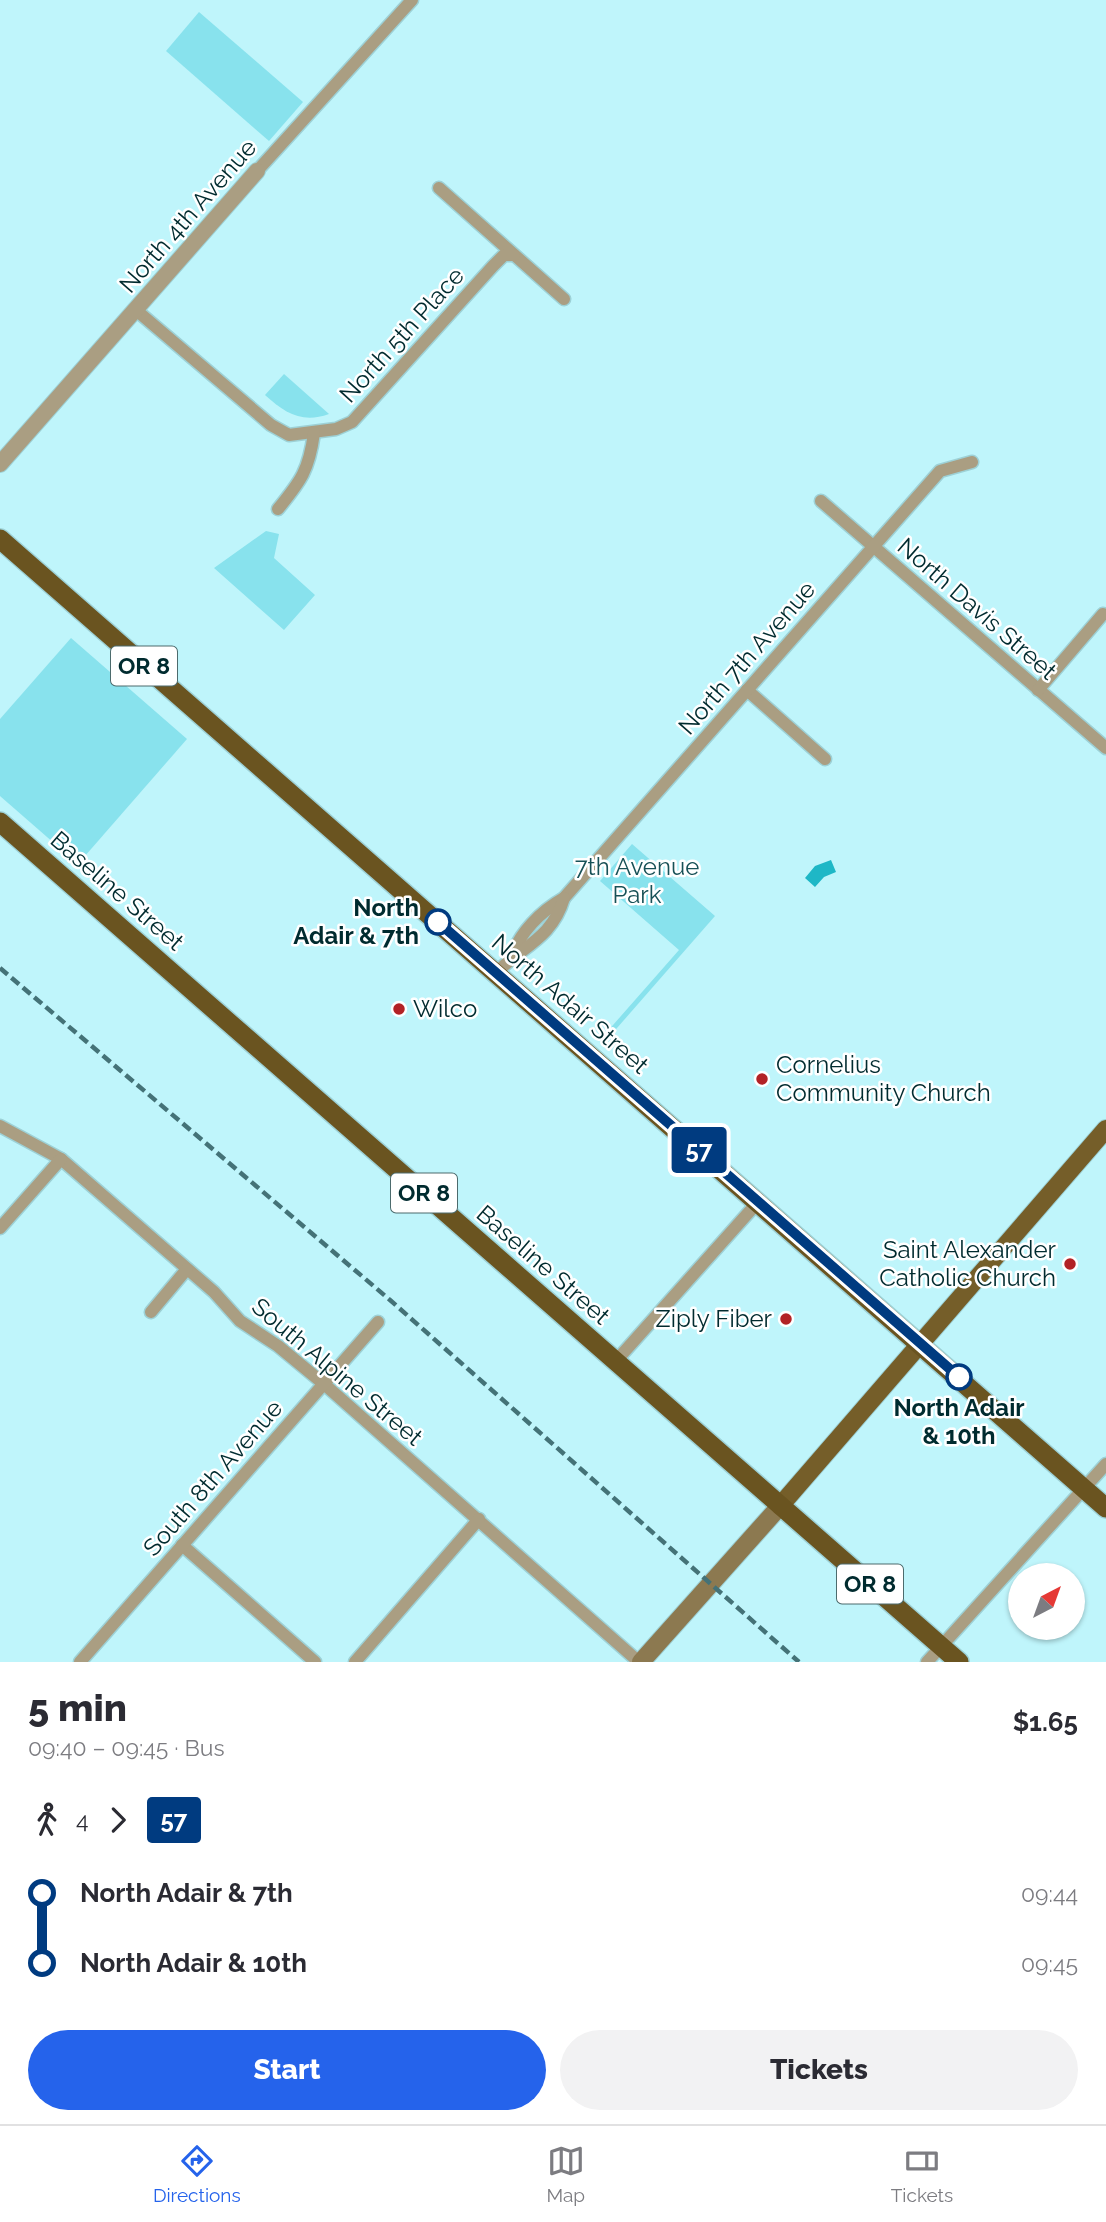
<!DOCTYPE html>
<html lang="en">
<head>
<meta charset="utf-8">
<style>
	body { margin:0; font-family:Raleway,sans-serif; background:#f2f2f3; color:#2b2b33; height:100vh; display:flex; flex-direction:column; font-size:26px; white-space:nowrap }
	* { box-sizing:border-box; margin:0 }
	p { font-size:23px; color:#7c7c81 }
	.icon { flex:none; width:38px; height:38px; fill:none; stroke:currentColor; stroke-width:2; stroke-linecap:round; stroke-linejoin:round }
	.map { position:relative; height:1662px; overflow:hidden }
	.details { display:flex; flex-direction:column; background:#fff; flex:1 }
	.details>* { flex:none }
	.badge { padding:0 14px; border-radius:5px; font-size:24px; line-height:46px }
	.needle { width:46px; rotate:41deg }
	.fabs { position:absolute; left:1008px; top:1563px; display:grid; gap:14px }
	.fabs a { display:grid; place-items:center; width:77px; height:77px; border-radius:50%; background:#fff; box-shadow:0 2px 5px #0004; font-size:35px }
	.map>.badge { position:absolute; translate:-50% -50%; box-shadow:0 0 0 4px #fff }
	.legs { display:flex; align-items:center; gap:10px; height:77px; padding:0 28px; font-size:23px }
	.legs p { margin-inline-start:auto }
	.headline { display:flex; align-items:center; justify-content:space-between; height:119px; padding:0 28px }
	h1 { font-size:38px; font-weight:800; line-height:52px }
	.button { display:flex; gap:14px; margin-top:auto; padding:14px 28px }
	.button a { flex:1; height:80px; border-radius:42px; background:#2563eb; color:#fff; font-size:28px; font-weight:800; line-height:80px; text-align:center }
	.button a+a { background:#f2f2f3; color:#2b2b33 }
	ul { padding:0 28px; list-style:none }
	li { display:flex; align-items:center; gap:24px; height:70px; font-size:26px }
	li i { display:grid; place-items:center; width:10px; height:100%; margin:0 9px; background:currentColor }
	li i::after { content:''; width:18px; height:18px; margin:-9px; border:5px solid; border-radius:50%; background:#fff }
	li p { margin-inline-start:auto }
	li:first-child i { background:linear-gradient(#0000 50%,currentColor 0) }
	li:last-child i { background:linear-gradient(currentColor 50%,#0000 0) }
	.tab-bar { display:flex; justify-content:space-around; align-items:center; height:98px; border-top:2px solid #e1e1e2; background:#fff; font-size:19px; color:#7c7c81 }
	.tab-bar a { display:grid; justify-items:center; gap:4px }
	.tab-bar .active { color:#2563eb }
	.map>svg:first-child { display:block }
	.green { fill:#88e2ed }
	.water { fill:#1eb7c6 }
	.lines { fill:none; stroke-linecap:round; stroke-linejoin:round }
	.minor-casing { stroke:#9dd1d6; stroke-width:15 }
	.tertiary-casing { stroke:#9dd1d6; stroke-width:18 }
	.secondary-casing { stroke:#9dd1d6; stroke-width:20 }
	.primary-casing { stroke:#9dd1d6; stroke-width:20 }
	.trunk-casing { stroke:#9dd1d6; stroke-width:22 }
	.minor { stroke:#aa9e82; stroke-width:12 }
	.tertiary { stroke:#aa9e82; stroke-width:16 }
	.secondary { stroke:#8c7950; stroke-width:18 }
	.primary { stroke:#755e29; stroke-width:18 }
	.trunk { stroke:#6a5420; stroke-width:19 }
	.rail { stroke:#447277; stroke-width:4.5; stroke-dasharray:10 5; stroke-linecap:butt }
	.line-1-casing { stroke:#fff; stroke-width:16 }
	.line-1 { stroke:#003b80; stroke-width:10 }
	.stop-1-dot { fill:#fff; stroke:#003b80; stroke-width:3.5 }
	.poi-dot { fill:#b22226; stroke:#fff; stroke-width:2.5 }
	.labels { text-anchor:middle; stroke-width:5; stroke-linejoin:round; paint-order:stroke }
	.shield { fill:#fff; stroke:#4c6b6d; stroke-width:2 }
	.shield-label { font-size:23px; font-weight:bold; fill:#002b2f }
	.street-label { font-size:24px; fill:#002b2f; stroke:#fff }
	.park-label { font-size:24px; fill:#175157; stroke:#fff }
	.stop-label { font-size:24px; font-weight:bold; fill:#002b2f; stroke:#fff; text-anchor:end }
	.poi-label { font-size:24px; fill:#002b2f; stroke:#fff; text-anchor:start }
</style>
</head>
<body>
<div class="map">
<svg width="1106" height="1662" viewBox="0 0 1106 1662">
	<rect width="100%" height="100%" fill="#bff5fb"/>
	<g class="green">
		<path d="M199 12 303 102 269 141 166 51Z"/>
		<path d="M284 374 329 414C302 424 285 413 265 395Z"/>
		<path d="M266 531 279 534 274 558 315 595 284 630 214 568Z"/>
		<path d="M71 638 187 739 78 864 0 796V719Z"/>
		<path d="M632 844 715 916 610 1036 606 1033 679 950 600 881Z"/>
	</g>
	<path class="water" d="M831 860 836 872 824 877 815 887 805 878 815 866Z"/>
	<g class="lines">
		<defs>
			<g id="minor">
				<path d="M257 171 412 0"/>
				<path d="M439 188 564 299"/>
				<path d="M136 310 271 425 289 435 336 429 352 422 493 266 504 255H514"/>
				<path d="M821 501 1106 748"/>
				<path d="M278 509C301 481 309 470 314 433"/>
				<path d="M747 690 825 759"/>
				<path d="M1038 690 1103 614"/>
				<path d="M511 958C519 933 541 911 564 898L940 471 972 462"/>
				<path d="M496 973C522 946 552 939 564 898"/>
				<path d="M0 1126 61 1159 214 1292 240 1321 278 1346 324 1384 639 1662"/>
				<path d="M0 1228 61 1159"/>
				<path d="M151 1312 187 1269"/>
				<path d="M616 1361 758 1202"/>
				<path d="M182 1545 315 1662"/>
				<path d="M80 1662 378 1322"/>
				<path d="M355 1662 479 1519"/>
				<path d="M927 1662 1106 1464"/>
			</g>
			<path id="tertiary" d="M0 464 257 171"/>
			<path id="secondary" d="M641 1662 780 1506"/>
			<path id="primary" d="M780 1506 1106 1129"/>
			<g id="trunk">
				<path d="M0 539 1106 1508"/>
				<path d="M0 822 959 1662"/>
			</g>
		</defs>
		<use href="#minor" class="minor-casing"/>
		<use href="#tertiary" class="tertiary-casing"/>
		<use href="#secondary" class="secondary-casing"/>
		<use href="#primary" class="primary-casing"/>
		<use href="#trunk" class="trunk-casing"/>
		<use href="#minor" class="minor"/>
		<use href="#tertiary" class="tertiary"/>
		<use href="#secondary" class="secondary"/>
		<use href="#primary" class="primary"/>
		<use href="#trunk" class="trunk"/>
		<path class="rail" d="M0 968 390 1300 799 1662"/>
	</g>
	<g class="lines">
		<defs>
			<path id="line-1" d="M438 922 959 1377"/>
		</defs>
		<use href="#line-1" class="line-1-casing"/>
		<use href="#line-1" class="line-1"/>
	</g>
	<g class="stop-1-dot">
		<circle cx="438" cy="922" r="12"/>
		<circle cx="959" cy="1377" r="12"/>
	</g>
	<g class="poi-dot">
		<circle cx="399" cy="1009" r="7"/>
		<circle cx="762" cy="1079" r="7"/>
		<circle cx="1070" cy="1264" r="7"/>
		<circle cx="786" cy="1319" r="7"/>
	</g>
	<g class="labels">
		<g class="shield">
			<rect x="111" y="646.5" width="66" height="39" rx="5"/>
			<rect x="391" y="1173.5" width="66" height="39" rx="5"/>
			<rect x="837" y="1564.5" width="66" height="39" rx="5"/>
		</g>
		<g class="shield-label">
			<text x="144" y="674">OR 8</text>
			<text x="424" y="1201">OR 8</text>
			<text x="870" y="1592">OR 8</text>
		</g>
		<g class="street-label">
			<text transform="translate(188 216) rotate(-49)" y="8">North 4th Avenue</text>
			<text transform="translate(402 335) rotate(-48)" y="8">North 5th Place</text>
			<text transform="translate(977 609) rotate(41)" y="8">North Davis Street</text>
			<text transform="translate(747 658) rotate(-49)" y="8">North 7th Avenue</text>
			<text transform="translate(117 891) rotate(41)" y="8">Baseline Street</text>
			<text transform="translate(570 1004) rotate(41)" y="8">North Adair Street</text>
			<text transform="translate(543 1265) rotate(41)" y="8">Baseline Street</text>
			<text transform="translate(337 1372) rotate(40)" y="8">South Alpine Street</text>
			<text transform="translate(213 1478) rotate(-49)" y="8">South 8th Avenue</text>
		</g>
		<g class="park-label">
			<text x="637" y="875">7th Avenue<tspan x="637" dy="28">Park</tspan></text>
		</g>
		<g class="stop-label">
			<text x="419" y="916">North<tspan x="419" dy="28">Adair &amp; 7th</tspan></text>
			<text x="959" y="1416" text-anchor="middle">North Adair<tspan x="959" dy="28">&amp; 10th</tspan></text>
		</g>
		<g class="poi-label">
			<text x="413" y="1017">Wilco</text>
			<text x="776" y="1073">Cornelius<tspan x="776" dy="28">Community Church</tspan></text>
			<text x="1056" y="1258" text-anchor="end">Saint Alexander<tspan x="1056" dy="28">Catholic Church</tspan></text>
			<text x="772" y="1327" text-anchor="end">Ziply Fiber</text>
		</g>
	</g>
</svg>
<div class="fabs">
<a><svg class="needle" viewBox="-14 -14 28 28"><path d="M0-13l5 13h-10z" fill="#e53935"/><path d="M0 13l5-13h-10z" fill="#7c7c81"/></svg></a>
</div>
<b class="badge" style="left:699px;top:1150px;background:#003b80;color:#fff">57</b>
</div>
<section class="details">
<div class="headline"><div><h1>5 min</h1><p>09:40 – 09:45 · Bus</p></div><b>$1.65</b></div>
<div class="legs"><svg class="icon" aria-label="walk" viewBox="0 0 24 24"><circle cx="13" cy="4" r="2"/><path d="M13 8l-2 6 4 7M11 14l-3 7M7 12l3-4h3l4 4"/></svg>4<svg class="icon" aria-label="forward" viewBox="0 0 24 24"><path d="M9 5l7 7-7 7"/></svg><b class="badge" style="background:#003b80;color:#fff">57</b></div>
<ul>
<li><i style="color:#003b80"></i><b>North Adair &amp; 7th</b><p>09:44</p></li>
<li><i style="color:#003b80"></i><b>North Adair &amp; 10th</b><p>09:45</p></li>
</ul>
<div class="button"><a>Start</a><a>Tickets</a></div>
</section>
<nav class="tab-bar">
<a class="active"><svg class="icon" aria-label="directions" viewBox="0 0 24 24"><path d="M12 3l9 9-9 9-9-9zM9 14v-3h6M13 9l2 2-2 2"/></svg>Directions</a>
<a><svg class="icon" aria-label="map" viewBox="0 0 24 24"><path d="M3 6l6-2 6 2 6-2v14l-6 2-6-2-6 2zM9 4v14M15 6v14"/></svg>Map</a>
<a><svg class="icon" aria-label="tickets" viewBox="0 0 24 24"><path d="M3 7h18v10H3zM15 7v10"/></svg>Tickets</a>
</nav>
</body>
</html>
